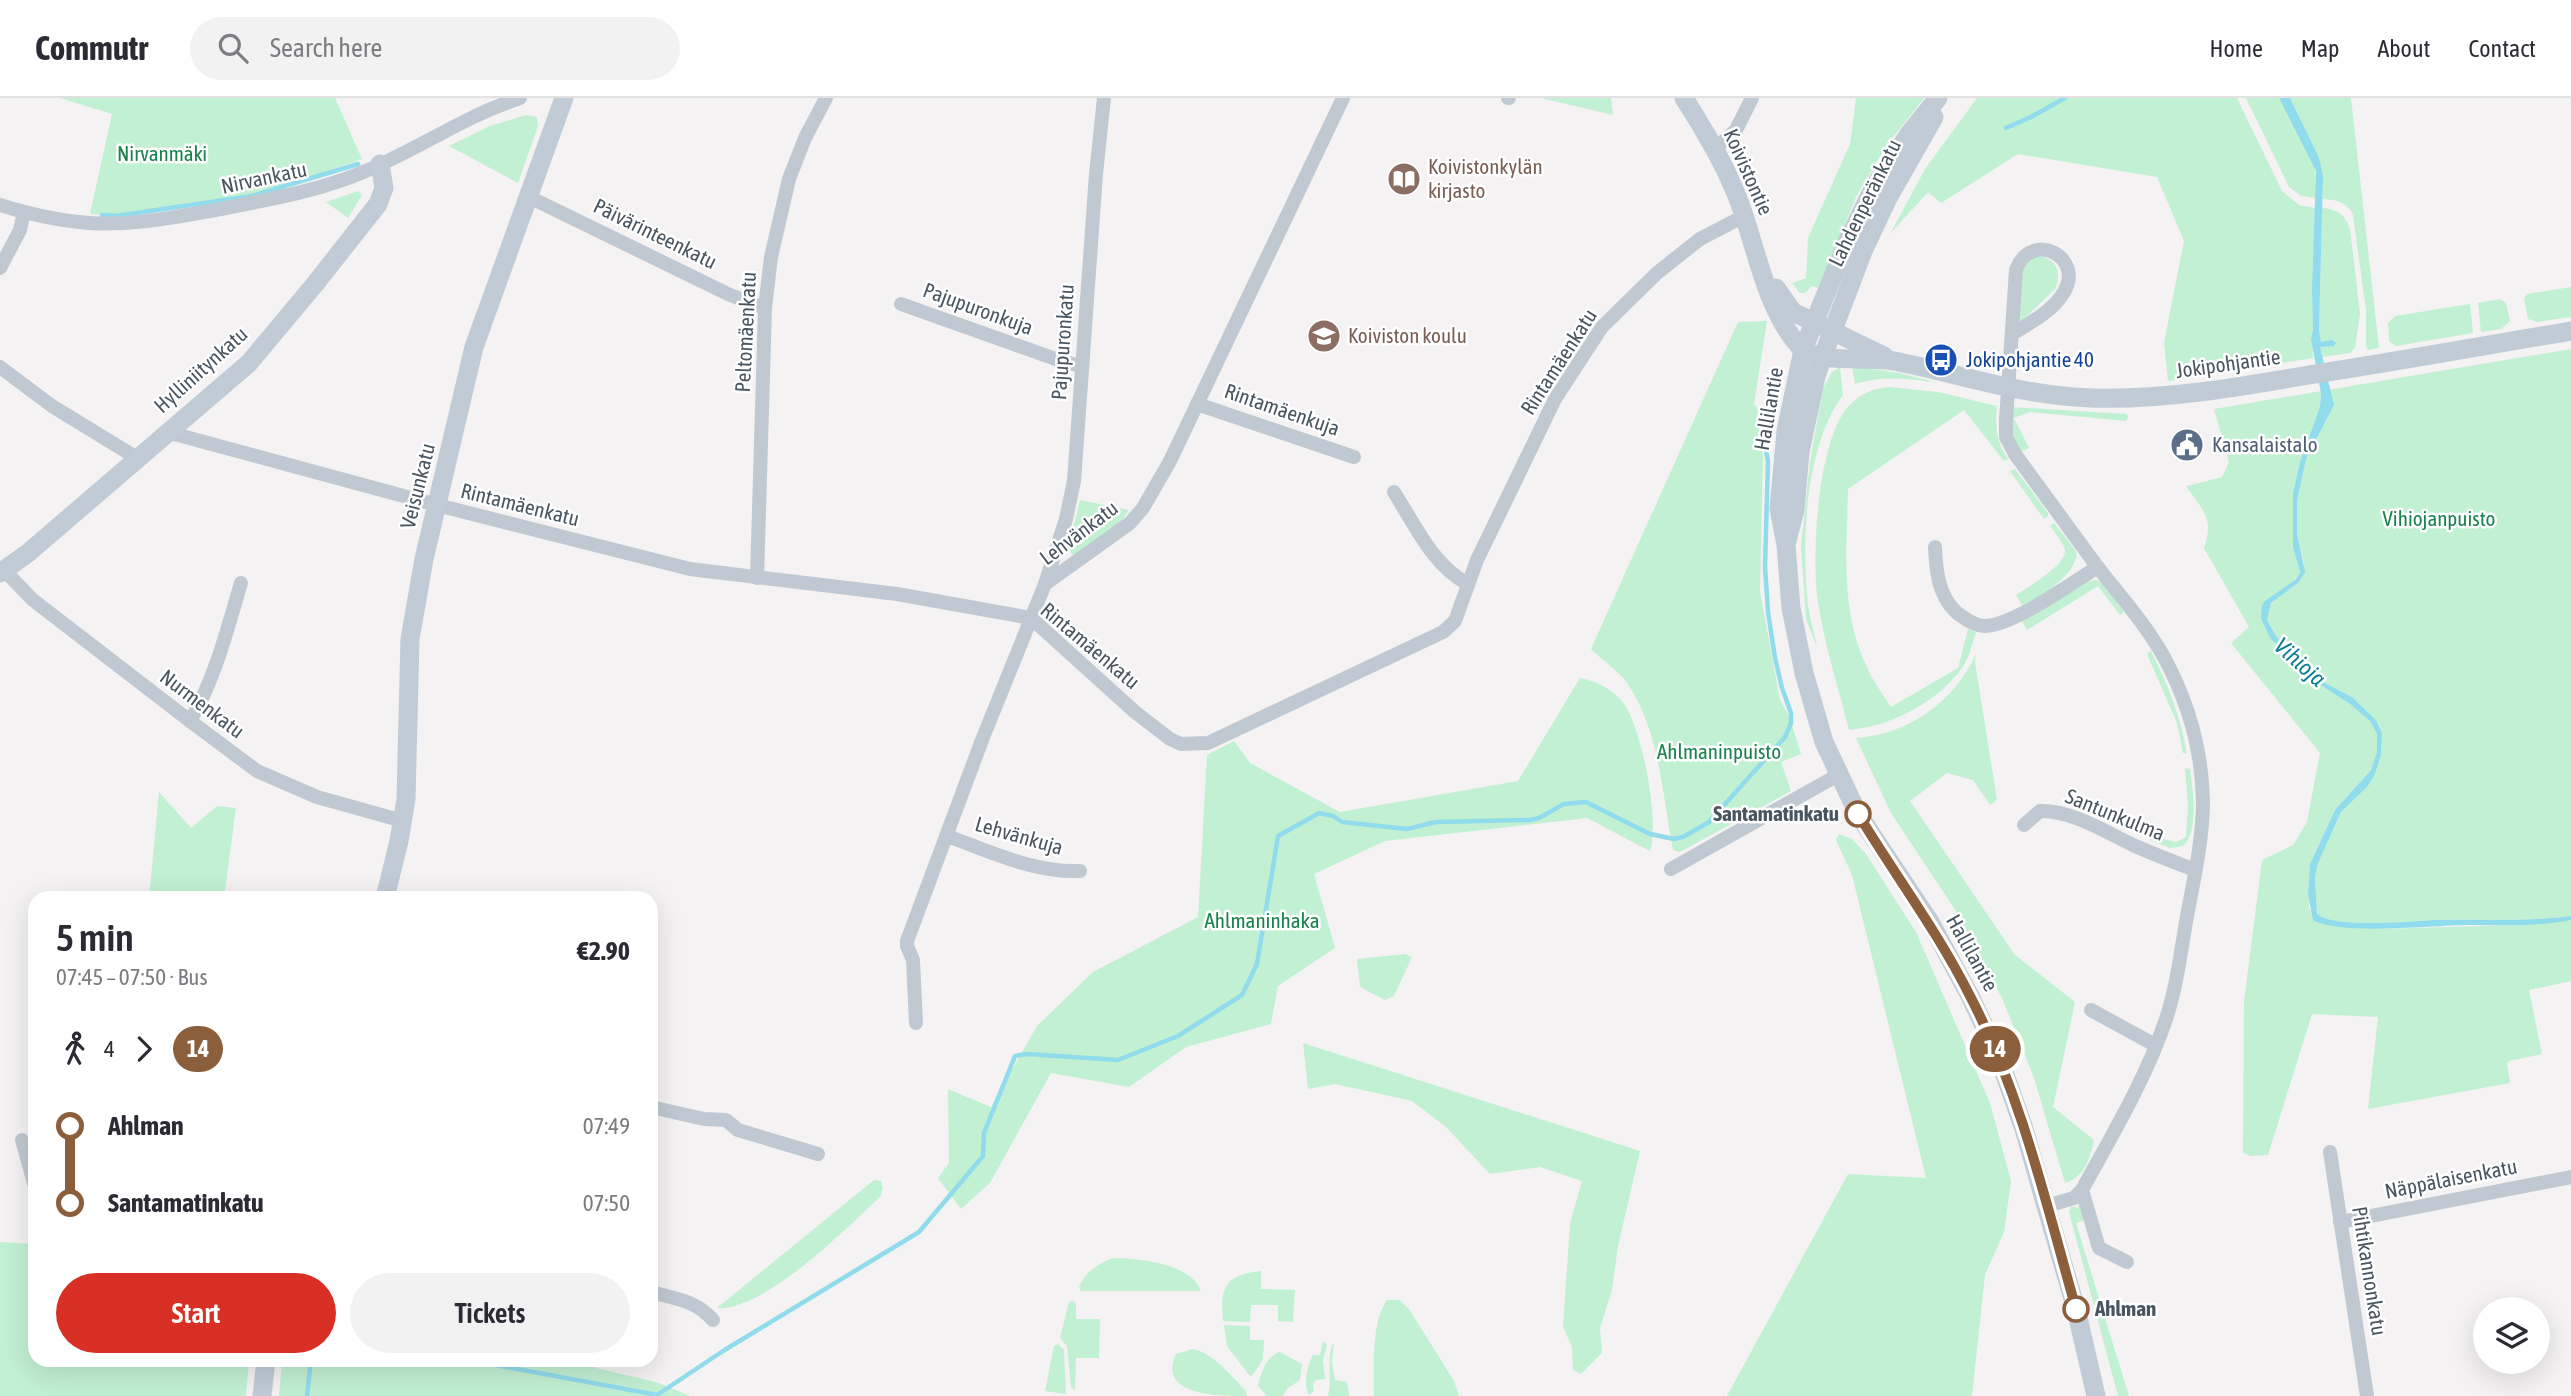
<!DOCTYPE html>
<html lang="en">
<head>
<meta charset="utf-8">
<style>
	body { margin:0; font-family:"Asap Condensed",sans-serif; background:#f2f2f3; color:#2b2b33; height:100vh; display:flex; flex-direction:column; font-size:26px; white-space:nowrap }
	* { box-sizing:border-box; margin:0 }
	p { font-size:23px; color:#7c7c81 }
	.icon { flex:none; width:38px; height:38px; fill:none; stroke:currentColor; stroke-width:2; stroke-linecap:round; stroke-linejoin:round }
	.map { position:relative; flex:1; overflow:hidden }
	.drawer { position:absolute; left:28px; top:793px; width:630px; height:476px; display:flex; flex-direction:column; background:#fff; border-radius:21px; box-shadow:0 7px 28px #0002 }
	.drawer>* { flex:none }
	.badge { padding:0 14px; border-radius:23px; font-size:24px; line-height:46px }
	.controls { position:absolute; left:2473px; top:1199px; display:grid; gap:14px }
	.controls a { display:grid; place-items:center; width:77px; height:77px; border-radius:50%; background:#fff; box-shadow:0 7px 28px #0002; font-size:35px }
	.map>.badge { position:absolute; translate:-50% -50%; box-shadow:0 0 0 4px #fff }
	.legs { display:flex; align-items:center; gap:10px; height:77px; padding:0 28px; font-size:23px }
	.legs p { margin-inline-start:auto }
	.head { display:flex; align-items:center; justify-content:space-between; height:119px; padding:0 28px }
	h1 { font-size:38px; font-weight:600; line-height:52px }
	.primary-button { display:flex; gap:14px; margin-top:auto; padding:14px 28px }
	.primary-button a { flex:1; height:80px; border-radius:42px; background:#d93025; color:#fff; font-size:28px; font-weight:600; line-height:80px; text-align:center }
	.primary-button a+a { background:#f2f2f3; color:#2b2b33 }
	ul { padding:0 28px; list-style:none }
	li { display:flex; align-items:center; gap:24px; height:77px; font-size:26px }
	li i { display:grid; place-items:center; width:10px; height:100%; margin:0 9px; background:currentColor }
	li i::after { content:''; width:18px; height:18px; margin:-9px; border:5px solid; border-radius:50%; background:#fff }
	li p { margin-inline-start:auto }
	li:first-child i { background:linear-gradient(#0000 50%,currentColor 0) }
	li:last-child i { background:linear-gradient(currentColor 50%,#0000 0) }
	header { display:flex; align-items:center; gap:42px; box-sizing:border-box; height:98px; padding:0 35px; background:#fff; border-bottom:2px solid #e1e1e2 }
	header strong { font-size:33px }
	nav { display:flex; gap:38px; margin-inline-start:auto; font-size:24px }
	.search { width:490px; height:63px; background:#f2f2f3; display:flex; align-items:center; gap:18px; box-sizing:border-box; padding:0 24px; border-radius:38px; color:#7c7c81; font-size:26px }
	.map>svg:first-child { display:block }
	.green { fill:#c2f0d3 }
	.water { fill:#90dbec }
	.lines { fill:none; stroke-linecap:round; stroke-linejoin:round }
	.stream { stroke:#90dbec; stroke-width:4.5 }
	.street { stroke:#c0c9d1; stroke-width:14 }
	.secondary { stroke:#c0cbd5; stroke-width:19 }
	.line-1-casing { stroke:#fff; stroke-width:16 }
	.line-1 { stroke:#8b5e3c; stroke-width:10 }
	.stop-1-dot { fill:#fff; stroke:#8b5e3c; stroke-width:3.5 }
	.labels { text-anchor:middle; stroke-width:5; stroke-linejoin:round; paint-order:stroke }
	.park-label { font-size:21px; fill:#18834b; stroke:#fff }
	.education-label { font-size:21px; fill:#785e54; stroke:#fff; text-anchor:start }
	.street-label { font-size:21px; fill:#495660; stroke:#fff }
	.transit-label { font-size:21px; fill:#164399; stroke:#fff; text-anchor:start }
	.service-label { font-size:21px; fill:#4e5e75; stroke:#fff; text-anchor:start }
	.stop-label { font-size:21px; font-weight:bold; fill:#495660; stroke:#fff; text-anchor:end }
	.water-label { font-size:23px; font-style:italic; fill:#0e7e97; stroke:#fff }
</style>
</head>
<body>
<header>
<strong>Commutr</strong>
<div class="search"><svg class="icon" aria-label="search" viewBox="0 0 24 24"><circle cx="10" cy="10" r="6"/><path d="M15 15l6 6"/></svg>Search here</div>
<nav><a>Home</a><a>Map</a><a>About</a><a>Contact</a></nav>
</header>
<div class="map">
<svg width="2571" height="1298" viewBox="0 0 2571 1298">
	<rect width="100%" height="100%" fill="#f4f2f2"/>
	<g class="green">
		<path d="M60 0H335L362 61 265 95 129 119 90 116 112 16Z"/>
		<path d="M1544 0H1611L1613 17 1545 1Z"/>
		<path d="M1856 0H1924L1887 47 1857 97 1818 190 1812 188 1805 195H1800L1792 185 1806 180 1808 140 1850 46Z"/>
		<path d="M1977 0H2237L2282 93 2299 107 2315 110C2314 149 2312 188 2313 227 2313 238 2312 248 2313 260L2168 283 2164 245 2184 143 2157 79 2018 56 1941 105 1928 94 1890 136 1925 71Z"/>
		<path d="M2246 0H2279L2315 70 2316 100 2301 98 2289 89Z"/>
		<path d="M2290 0H2351L2379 250 2368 252 2366 249V212L2353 117C2347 104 2337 102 2323 101 2324 70 2304 27 2290 0Z"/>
		<path d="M526 17 537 19 538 28 518 85 449 48 490 28Z"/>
		<path d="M358 93 362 97 348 120 326 104Z"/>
		<path d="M2322 110C2337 111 2345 116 2350 131L2360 216 2355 250 2350 255 2322 259 2320 249 2334 247 2321 244 2319 232Z"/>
		<path d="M2040 158C2057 161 2062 176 2055 191L2023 222 2019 223 2022 171 2033 160Z"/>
		<path d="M2571 189V219L2537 224 2528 221 2524 200 2527 196Z"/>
		<path d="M2500 201 2506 205 2510 223 2501 231 2481 234 2478 205Z"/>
		<path d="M2470 206 2473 235 2396 248 2389 243 2388 225 2395 218Z"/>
		<path d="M1767 223 1754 306 1762 316 1758 339 1763 358 1760 493 1780 602 1789 618 1801 656 1781 664 1791 693 1680 754 1673 752C1662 696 1660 633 1627 585 1618 572 1602 562 1591 551L1738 224Z"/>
		<path d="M2571 251V818C2526 824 2481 821 2435 822 2410 823 2336 831 2317 816L2315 778 2317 765 2341 714 2368 688 2375 676 2381 657 2382 635 2376 622 2352 599 2319 582 2276 538 2267 522 2271 505 2299 484 2304 465 2297 435V403L2302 376 2306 361 2334 307 2321 295 2320 309 2300 363 2293 395V449L2300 474C2293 487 2273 495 2262 507L2270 540 2310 580 2350 606 2370 623 2377 636V654L2371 672 2335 712 2310 766 2309 810 2317 824 2378 831 2522 827 2571 822V883L2529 892 2542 956 2509 963 2507 966 2510 985 2368 1011 2378 919 2312 916 2268 1057 2251 1058 2243 1055 2244 904 2262 762 2293 747 2307 724 2320 655 2231 545 2249 529 2204 450C2214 422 2204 412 2187 390V388L2222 379 2229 364 2214 311Z"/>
		<path d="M1852 268 1899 275 1939 285C1910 281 1885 277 1855 286Z"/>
		<path d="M1840 269 1843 297C1805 347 1801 446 1808 507 1810 522 1815 536 1817 550L1806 521 1801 448 1810 364 1823 290 1832 274Z"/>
		<path d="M1889 289 1938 294 1997 308C1995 329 1996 343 2008 361L2004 363 1964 312 1848 391C1847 449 1840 513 1866 567 1872 582 1882 595 1891 609L1958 570 1968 531 1976 534C1972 547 1968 564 1959 574 1932 607 1890 628 1849 632 1838 588 1823 543 1817 497 1812 453 1818 351 1844 314 1855 298 1870 291 1889 289Z"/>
		<path d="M2011 309 2127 316 2128 320 2126 323 2030 314 2014 320 2029 350 2021 354 2013 339Z"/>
		<path d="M2015 371 2048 415V418L2044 421 2010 373Z"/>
		<path d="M1080 402 1129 412 1120 425 1076 459 1065 450 1075 423Z"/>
		<path d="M2054 425 2076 453C2081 473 2039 501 2022 507L2016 497C2028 489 2066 468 2065 452 2063 444 2055 435 2050 428Z"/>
		<path d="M2096 482 2102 484 2124 514 2120 517 2098 488 2027 532 2022 523 2085 484Z"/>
		<path d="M2151 553C2168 586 2181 620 2187 656L2183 655 2177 625 2147 556Z"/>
		<path d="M1976 556 1975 564 1997 702 1990 707 1973 682 1947 675 1910 703 2015 857 2075 904 2053 1009 2094 1042C2090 1060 2085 1079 2065 1085L2034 980 2002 900 1954 810 1891 715 1856 640C1909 636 1954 604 1976 556Z"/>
		<path d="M1580 580C1596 583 1610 590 1621 602 1642 626 1660 724 1650 753L1587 720 1385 743 1314 776 1335 850 1278 888 1271 926 1186 949 1129 989 1051 975 990 1085 961 1111 938 1080 949 1065 948 991 991 1009 1037 928 1093 874 1198 819 1207 657 1234 643 1250 665 1340 714 1518 683Z"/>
		<path d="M2185 670 2190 671C2193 690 2199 735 2183 748L2170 750 2150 742 2151 738 2176 744 2186 739 2188 708Z"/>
		<path d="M159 694 191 730 217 708 236 710 224 800H149Z"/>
		<path d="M1839 736 1852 741 1866 756 1916 834 1990 1005 2011 1083 2004 1134 1985 1177 1972 1298H1727L1848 1076 1926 1080 1852 777 1836 742Z"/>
		<path d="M1405 856 1412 859 1394 898 1385 902 1360 889 1357 861Z"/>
		<path d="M1303 945 1640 1053 1618 1148 1612 1192 1600 1230 1602 1255 1581 1276 1573 1272 1572 1249 1563 1229 1570 1126 1582 1083 1540 1069 1490 1076 1446 1029 1412 1003 1335 986 1308 991Z"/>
		<path d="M874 1082 881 1083 883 1090 880 1099C847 1130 763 1214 717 1210Z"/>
		<path d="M2079 1106 2084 1122 2076 1125 2129 1298H2118L2069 1114 2071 1108 2078 1110Z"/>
		<path d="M0 1144 35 1146V1262H249L246 1298H0Z"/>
		<path d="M1112 1160C1137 1160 1191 1165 1201 1193H1081L1079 1189C1085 1174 1098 1166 1112 1160Z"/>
		<path d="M1261 1173V1191L1295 1192 1293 1224 1278 1223V1207H1251L1250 1224 1223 1223C1220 1190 1224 1177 1261 1173Z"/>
		<path d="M1387 1202H1399L1409 1211 1454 1283 1459 1298H1374C1374 1270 1371 1224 1387 1202Z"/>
		<path d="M1073 1203 1076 1205V1221H1100L1099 1260H1076L1075 1292 1071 1289 1067 1248 1060 1240 1069 1204Z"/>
		<path d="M1224 1227 1250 1228V1242H1264L1263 1261 1252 1278 1249 1277 1227 1248Z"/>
		<path d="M1323 1243 1327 1247 1323 1261 1325 1281 1316 1282 1313 1286 1314 1293 1309 1297C1303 1286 1307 1268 1313 1257H1320Z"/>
		<path d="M1058 1246 1064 1252 1066 1296 1045 1293 1054 1248Z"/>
		<path d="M1334 1246 1332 1264 1335 1282 1347 1284 1349 1298H1328C1333 1279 1326 1267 1332 1247Z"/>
		<path d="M1193 1251C1213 1255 1231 1278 1245 1292L1247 1298C1218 1298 1157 1298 1176 1256Z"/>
		<path d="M1280 1254 1302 1266 1300 1282 1288 1290 1283 1298H1267L1258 1288C1261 1275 1266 1258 1280 1254Z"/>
		<path d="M282 1262H563L659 1285 690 1298H279Z"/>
	</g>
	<path class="water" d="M2279 0H2290L2319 60 2323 78 2319 232 2321 244 2332 242 2336 245 2334 248 2320 249 2334 307 2306 361 2297 403V435L2305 474 2299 484 2271 505 2267 522 2276 538 2319 582 2352 599 2376 622 2382 635 2381 657 2375 676 2368 688 2341 714 2318 765 2315 778 2317 816C2336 831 2410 823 2435 822 2481 821 2526 824 2571 818V822C2537 829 2503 827 2469 827 2434 827 2341 838 2313 822L2308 797 2310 766 2335 712 2371 672 2377 654V636L2370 623 2350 606 2310 580 2270 540 2261 520 2262 507 2265 503 2296 481 2300 474 2293 449V395L2300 364 2320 309 2321 295 2311 241 2313 232 2312 191 2316 73Z"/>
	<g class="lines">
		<g class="stream">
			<path d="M2006 30 2031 19 2065 0"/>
			<path d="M102 117 116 118 252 98 358 66"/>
			<path d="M469 1262 657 1297 723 1253 919 1134 983 1058 984 1035 1015 958 1027 956 1118 962 1178 938 1242 897 1257 866 1278 738 1319 715 1333 718 1342 724 1407 731 1436 724 1530 722 1539 720 1564 706 1586 704 1650 736 1674 741 1683 739 1709 724 1785 639 1791 625V615L1782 590 1775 560 1768 514 1765 469 1768 363 1763 338 1766 305"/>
			<path d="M307 1298 310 1270"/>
		</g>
		<g class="street">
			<path d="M1508 0H1509"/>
			<path d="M1715 51 1736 32 1752 0"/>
			<path d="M527 98 730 197 765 210"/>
			<path d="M0 107C29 116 59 123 89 125 132 128 174 119 216 112 265 102 315 94 361 75 416 53 464 18 520 0"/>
			<path d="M0 170 20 132 24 114"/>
			<path d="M901 206 1064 264 1081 268"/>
			<path d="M2012 236C2030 225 2053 213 2064 194 2085 159 2031 131 2016 172L2006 322V339L2015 356C2042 393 2069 430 2096 467 2120 498 2146 526 2165 561 2188 604 2202 653 2203 703 2203 740 2194 781 2187 818 2181 852 2177 888 2166 921 2146 981 2112 1037 2082 1092L2074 1100 2046 1108"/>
			<path d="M0 269 52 308 137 360"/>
			<path d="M1197 306 1354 359"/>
			<path d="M167 334 437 407 690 471 897 496 1031 520 1135 614 1170 641 1181 646 1208 645 1443 534 1455 523 1477 462 1555 301 1602 229 1657 175 1700 141 1744 118"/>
			<path d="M1394 394C1415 427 1433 468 1468 486"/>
			<path d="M1935 449C1936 472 1938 497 1956 514 1964 520 1974 528 1984 528 2013 528 2071 485 2098 469"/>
			<path d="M5 473 33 502 190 623 257 673 317 699 403 723"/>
			<path d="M757 480 765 210 771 159 789 81 805 40 826 0"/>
			<path d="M1045 486 1066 421 1074 383 1096 76 1104 0"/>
			<path d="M190 623C215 581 227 532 241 485"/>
			<path d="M2024 727 2040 713C2071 712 2106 734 2133 747 2153 756 2174 764 2195 772"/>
			<path d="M947 738C989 753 1034 775 1080 773"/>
			<path d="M1671 771 1838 677"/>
			<path d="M2091 912 2155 947"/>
			<path d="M916 925 913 862 907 848V843L982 642 1045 486 1130 425 1143 410 1170 363 1343 0"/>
			<path d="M651 1009 704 1021 726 1022 738 1032 818 1056"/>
			<path d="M22 1042 35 1089"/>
			<path d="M2330 1054 2367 1298"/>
			<path d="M2082 1092 2099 1150 2127 1164"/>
			<path d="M2340 1124 2571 1079"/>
			<path d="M651 1194C676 1201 695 1202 713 1222"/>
		</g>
		<g class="secondary">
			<path d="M1684 0C1704 32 1723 63 1737 98 1756 146 1765 211 1800 249 1817 267 1871 258 1894 263 1960 276 2023 298 2092 300 2163 302 2233 290 2303 278 2393 264 2482 248 2571 233"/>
			<path d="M1938 0 1909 36 1875 87 1847 144 1803 252 1786 333 1779 411 1786 447 1791 510 1804 575 1824 644 1858 716 1930 824 1970 898 1999 960 2024 1031 2046 1108 2076 1211 2096 1298"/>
			<path d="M1776 190 1793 214 1884 258"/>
			<path d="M1787 443 1795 412 1800 354 1816 278 1823 258 1863 153 1888 100 1934 19"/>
			<path d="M0 475 28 455 249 265 315 186 378 106 384 90 380 66"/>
			<path d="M385 800 399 743 406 701 410 541 424 461 474 249 564 0"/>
			<path d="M262 1298 266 1262"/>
		</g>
	</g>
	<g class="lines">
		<defs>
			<path id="line-1" d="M1858 716C1895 777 1938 834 1970 898 2021 996 2046 1105 2076 1211"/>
		</defs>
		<use href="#line-1" class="line-1-casing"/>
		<use href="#line-1" class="line-1"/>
	</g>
	<defs>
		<symbol id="library-disc" viewBox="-11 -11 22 22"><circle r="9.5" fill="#8d6e63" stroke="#fff"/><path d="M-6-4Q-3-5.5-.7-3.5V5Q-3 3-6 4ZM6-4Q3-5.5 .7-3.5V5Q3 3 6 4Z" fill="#fff"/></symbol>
		<symbol id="school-disc" viewBox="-11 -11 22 22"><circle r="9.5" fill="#8d6e63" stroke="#fff"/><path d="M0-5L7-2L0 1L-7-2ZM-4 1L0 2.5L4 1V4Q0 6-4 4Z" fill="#fff"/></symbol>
		<symbol id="bus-disc" viewBox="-11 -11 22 22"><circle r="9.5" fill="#1a4fb4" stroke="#fff"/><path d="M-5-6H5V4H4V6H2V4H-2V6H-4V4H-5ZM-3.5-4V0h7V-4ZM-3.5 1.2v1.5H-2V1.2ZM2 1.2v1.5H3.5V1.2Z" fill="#fff"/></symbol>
		<symbol id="civic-disc" viewBox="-11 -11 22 22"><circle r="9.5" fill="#5c6f8a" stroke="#fff"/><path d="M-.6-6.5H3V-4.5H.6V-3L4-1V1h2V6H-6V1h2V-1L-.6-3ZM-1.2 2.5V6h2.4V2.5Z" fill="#fff"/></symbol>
	</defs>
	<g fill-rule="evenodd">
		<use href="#library-disc" x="1385" y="62" width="38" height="38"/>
		<use href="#school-disc" x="1305" y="219" width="38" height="38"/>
		<use href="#bus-disc" x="1922" y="243" width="38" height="38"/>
		<use href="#civic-disc" x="2168" y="328" width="38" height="38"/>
	</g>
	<g class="stop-1-dot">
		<circle cx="1858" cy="716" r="12"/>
		<circle cx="2076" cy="1211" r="12"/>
	</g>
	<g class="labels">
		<g class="park-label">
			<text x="162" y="63">Nirvanmäki</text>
			<text x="2439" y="428">Vihiojanpuisto</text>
			<text x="1719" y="661">Ahlmaninpuisto</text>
			<text x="1262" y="830">Ahlmaninhaka</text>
		</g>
		<g class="education-label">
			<text x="1428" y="76">Koivistonkylän<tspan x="1428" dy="24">kirjasto</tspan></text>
			<text x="1348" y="245">Koiviston koulu</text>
		</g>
		<g class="street-label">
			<text transform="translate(1748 74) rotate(66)" y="7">Koivistontie</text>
			<text transform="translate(264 80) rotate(-12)" y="7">Nirvankatu</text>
			<text transform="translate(1865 105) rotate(-64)" y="7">Lahdenperänkatu</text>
			<text transform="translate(655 136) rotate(26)" y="7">Päivärinteenkatu</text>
			<text transform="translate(978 211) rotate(20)" y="7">Pajupuronkuja</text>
			<text transform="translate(746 234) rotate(-87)" y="7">Peltomäenkatu</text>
			<text transform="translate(1063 244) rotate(-86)" y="7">Pajupuronkatu</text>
			<text transform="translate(1559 264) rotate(-57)" y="7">Rintamäenkatu</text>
			<text transform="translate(2228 266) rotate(-8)" y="7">Jokipohjantie</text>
			<text transform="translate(201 272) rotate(-42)" y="7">Hylliniitynkatu</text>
			<text transform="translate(1769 311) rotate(-80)" y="7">Hallilantie</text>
			<text transform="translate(1282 312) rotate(19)" y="7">Rintamäenkuja</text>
			<text transform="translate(418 388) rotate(-76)" y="7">Veisunkatu</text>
			<text transform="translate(520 407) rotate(14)" y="7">Rintamäenkatu</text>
			<text transform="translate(1079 435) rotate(-37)" y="7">Lehvänkatu</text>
			<text transform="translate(1090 548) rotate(40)" y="7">Rintamäenkatu</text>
			<text transform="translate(202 606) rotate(37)" y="7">Nurmenkatu</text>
			<text transform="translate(2115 717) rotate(22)" y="7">Santunkulma</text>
			<text transform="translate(1019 738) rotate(16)" y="7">Lehvänkuja</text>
			<text transform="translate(1972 855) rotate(61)" y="7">Hallilantie</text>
			<text transform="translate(2451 1081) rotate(-11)" y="7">Näppälaisenkatu</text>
			<text transform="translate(2369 1173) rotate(81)" y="7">Pihtikannonkatu</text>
		</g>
		<g class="transit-label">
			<text x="1966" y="269">Jokipohjantie 40</text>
		</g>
		<g class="service-label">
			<text x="2212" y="354">Kansalaistalo</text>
		</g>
		<g class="stop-label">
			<text x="1839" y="723">Santamatinkatu</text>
			<text x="2095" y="1218" text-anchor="start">Ahlman</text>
		</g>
		<g class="water-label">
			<text transform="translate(2300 564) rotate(42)" y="8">Vihioja</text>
		</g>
	</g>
</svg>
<div class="controls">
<a><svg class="icon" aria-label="layers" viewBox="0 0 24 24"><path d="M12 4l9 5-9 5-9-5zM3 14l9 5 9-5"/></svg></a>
</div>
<b class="badge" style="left:1995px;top:951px;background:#8b5e3c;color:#fff">14</b>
<section class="drawer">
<div class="head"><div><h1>5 min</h1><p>07:45 – 07:50 · Bus</p></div><b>€2.90</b></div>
<div class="legs"><svg class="icon" aria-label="walk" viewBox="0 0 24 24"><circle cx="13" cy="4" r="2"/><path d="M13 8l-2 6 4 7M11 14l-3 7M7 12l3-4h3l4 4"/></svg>4<svg class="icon" aria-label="forward" viewBox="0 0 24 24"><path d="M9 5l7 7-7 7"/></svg><b class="badge" style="background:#8b5e3c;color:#fff">14</b></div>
<ul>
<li><i style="color:#8b5e3c"></i><b>Ahlman</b><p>07:49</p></li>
<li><i style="color:#8b5e3c"></i><b>Santamatinkatu</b><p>07:50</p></li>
</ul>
<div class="primary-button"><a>Start</a><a>Tickets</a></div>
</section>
</div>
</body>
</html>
